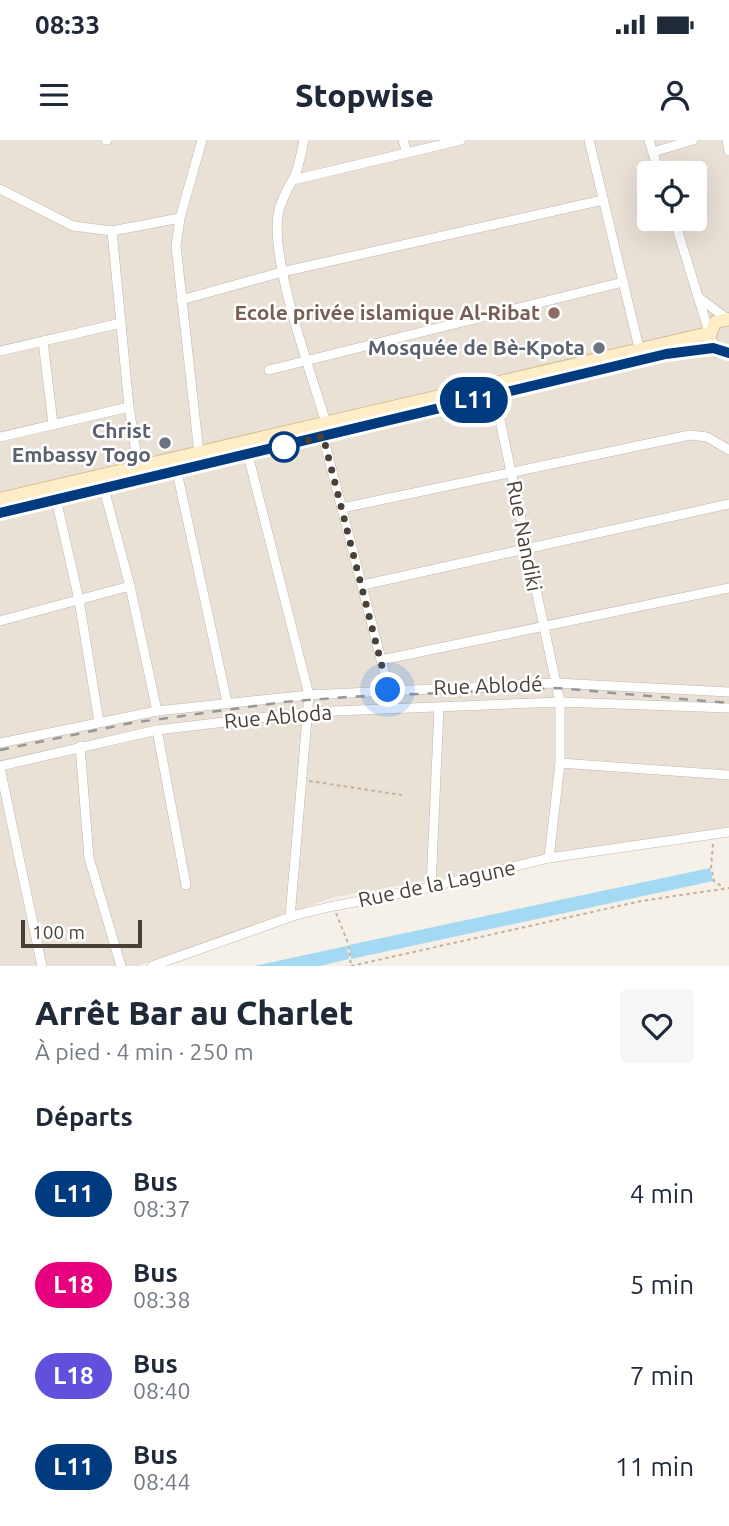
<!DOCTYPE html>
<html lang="fr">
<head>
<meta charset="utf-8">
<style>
	body { margin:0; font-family:Ubuntu,sans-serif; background:#f6f6f7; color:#1f2937; height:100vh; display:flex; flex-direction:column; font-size:26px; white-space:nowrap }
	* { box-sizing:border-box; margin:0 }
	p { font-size:23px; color:#747a83 }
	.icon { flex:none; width:38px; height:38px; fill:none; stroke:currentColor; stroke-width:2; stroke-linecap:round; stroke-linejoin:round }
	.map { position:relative; height:826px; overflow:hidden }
	.details { display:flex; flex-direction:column; background:#fff; flex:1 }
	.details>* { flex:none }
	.badge { padding:0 14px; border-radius:23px; font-size:24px; line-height:46px }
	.fabs { position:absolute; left:637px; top:21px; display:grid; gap:14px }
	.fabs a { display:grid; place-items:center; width:70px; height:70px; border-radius:7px; background:#fff; box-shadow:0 7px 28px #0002; font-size:35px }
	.scale { position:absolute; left:21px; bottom:18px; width:121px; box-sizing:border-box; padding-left:7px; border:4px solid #494036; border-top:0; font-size:19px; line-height:24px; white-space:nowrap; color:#494036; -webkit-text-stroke:5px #fff; paint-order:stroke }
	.you { position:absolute; width:35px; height:35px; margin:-18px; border:5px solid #fff; border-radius:50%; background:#1a73e8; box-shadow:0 0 0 10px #1a73e833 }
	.map>.badge { position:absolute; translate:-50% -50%; box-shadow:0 0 0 4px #fff }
	h2 { padding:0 35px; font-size:26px; line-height:63px }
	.round { display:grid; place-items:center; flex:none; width:74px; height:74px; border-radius:7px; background:#f6f6f7 }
	.headline { display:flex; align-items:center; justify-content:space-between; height:119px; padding:0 35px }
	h1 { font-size:33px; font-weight:800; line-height:52px }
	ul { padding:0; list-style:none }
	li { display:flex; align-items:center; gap:21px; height:91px; padding:0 35px }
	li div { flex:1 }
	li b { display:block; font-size:26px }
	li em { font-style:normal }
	li .badge { min-width:77px; font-weight:700; text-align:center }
	.status { display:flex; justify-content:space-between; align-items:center; height:49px; padding:0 35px; background:#fff; direction:ltr }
	.status svg { height:19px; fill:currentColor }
	header { display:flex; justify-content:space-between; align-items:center; height:91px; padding:0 35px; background:#fff; font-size:32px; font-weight:800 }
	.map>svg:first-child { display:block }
	.residential { fill:#e9e1d6; fill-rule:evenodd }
	.water { fill:#a3d9f3 }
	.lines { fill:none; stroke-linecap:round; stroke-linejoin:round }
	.street-casing { stroke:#c1b7aa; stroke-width:10 }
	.secondary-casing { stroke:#d6c097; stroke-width:14 }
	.path { stroke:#c3b29b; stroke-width:2; stroke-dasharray:3.5 3.5; stroke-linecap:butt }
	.street { stroke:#fff; stroke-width:9 }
	.secondary { stroke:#ffedc8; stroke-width:12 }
	.rail { stroke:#979797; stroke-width:2.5; stroke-dasharray:9 9; stroke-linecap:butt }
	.line-casing { stroke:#fff; stroke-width:16 }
	.line { stroke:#003b80; stroke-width:10 }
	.walk { stroke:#494036; stroke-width:7; stroke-dasharray:0 12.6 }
	.education-dot { fill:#8d6e63; stroke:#fff; stroke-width:2.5 }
	.worship-dot { fill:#6b7280; stroke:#fff; stroke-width:2.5 }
	.stop-dot { fill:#fff; stroke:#003b80; stroke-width:3.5 }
	.labels { text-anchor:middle; stroke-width:5; stroke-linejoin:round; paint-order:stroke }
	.education-label { font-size:21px; font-weight:bold; fill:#785e54; stroke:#fff; text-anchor:end }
	.worship-label { font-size:21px; font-weight:bold; fill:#5b616d; stroke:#fff; text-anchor:end }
	.street-label { font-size:21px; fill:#494036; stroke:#fff }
</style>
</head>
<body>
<div class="status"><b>08:33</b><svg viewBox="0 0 49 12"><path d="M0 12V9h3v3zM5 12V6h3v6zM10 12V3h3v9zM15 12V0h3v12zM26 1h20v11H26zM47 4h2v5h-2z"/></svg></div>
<header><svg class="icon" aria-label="menu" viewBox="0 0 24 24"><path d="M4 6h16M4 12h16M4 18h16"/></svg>Stopwise<svg class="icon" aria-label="person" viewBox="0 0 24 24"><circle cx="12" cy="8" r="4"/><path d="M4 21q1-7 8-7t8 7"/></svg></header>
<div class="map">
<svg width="729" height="826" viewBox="0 0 729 826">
	<rect width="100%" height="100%" fill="#f5f0e8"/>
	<path class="residential" d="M0 0H729V687L335 757 138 826H0ZM649 33H695V79H649Z"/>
	<g class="water">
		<path d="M710 728 713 741 351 819 349 805Z"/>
		<path d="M347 806 349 819 320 826H254Z"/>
	</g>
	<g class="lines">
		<defs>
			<g id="street">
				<path d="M106 0H107"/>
				<path d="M304 0C301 13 299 30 292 41 286 52 280 62 278 75 271 125 311 232 326 283"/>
				<path d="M403 0 407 13"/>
				<path d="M589 0 640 212"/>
				<path d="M649 0 659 33"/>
				<path d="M727 0 729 11"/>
				<path d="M653 12 693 0"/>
				<path d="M293 40 461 0"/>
				<path d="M0 49 73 86 112 91 180 78"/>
				<path d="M674 79 709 192"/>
				<path d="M112 91 129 267 139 332"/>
				<path d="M698 157 726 178"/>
				<path d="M181 160 282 132 603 60"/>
				<path d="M43 201 53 284"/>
				<path d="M0 211 121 183"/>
				<path d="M269 230 623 142"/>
				<path d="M494 252 560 562V623L549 718"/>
				<path d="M323 296 389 550"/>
				<path d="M0 297 129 267"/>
				<path d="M199 313 176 106 180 78 202 0"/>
				<path d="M248 315 309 555 290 777"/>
				<path d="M177 332 227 562"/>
				<path d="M104 349 130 446 157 571"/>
				<path d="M56 359 79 460 99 582"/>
				<path d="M342 368 690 295 707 297 729 310"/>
				<path d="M363 445 729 364"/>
				<path d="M0 481 130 446"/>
				<path d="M381 520 729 448"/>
				<path d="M157 590 186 745"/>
				<path d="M0 603 157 571 309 555 556 543 729 552"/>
				<path d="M80 606 89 718 121 826"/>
				<path d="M560 623 729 635"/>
				<path d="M0 626 157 590 310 572 560 562 729 568"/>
				<path d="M0 628 42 826"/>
				<path d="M431 747 439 568"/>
				<path d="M152 826 296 775 329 767 431 747 549 718 729 692"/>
			</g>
			<g id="secondary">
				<path d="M729 179 715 182 709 198 717 211 729 213"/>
				<path d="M0 359 709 193"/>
				<path d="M0 373 666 214 713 208"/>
			</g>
		</defs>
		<use href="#street" class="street-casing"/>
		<use href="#secondary" class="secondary-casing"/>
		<g class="path">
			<path d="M309 641 402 655"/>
			<path d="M713 704 711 727 714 741 724 748"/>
			<path d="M336 773 348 803 351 825"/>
			<path d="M351 826 641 761 729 748"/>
		</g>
		<use href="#street" class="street"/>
		<use href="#secondary" class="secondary"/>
		<path class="rail" d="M0 610 131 583 284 562 346 557 557 548 729 563"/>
	</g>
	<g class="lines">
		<defs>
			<path id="line" d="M0 373 666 214 713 208 729 213"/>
		</defs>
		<use href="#line" class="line-casing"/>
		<use href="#line" class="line"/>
		<path class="walk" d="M284 307 323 296 388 550"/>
	</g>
	<circle class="education-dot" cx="554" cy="173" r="7"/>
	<g class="worship-dot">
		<circle cx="599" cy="208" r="7"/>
		<circle cx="165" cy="303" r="7"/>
	</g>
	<circle class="stop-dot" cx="284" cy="307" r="14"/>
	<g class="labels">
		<g class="education-label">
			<text x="540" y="180">Ecole privée islamique Al-Ribat</text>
		</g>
		<g class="worship-label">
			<text x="585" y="215">Mosquée de Bè-Kpota</text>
			<text x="151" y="298">Christ<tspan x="151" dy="24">Embassy Togo</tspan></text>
		</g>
		<g class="street-label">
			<text transform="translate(524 396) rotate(79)" y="7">Rue Nandiki</text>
			<text transform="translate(488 546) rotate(-2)" y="7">Rue Ablodé</text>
			<text transform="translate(278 577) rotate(-5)" y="7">Rue Abloda</text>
			<text transform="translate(437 744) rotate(-12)" y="7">Rue de la Lagune</text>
		</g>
	</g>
</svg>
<div class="fabs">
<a><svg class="icon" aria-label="locate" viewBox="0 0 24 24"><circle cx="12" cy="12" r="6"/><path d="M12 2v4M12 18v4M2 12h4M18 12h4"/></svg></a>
</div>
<div class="scale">100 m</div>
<div class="you" style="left:388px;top:550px"></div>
<b class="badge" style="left:474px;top:260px;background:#003b80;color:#fff">L11</b>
</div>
<section class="details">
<div class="headline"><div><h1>Arrêt Bar au Charlet</h1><p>À pied · 4 min · 250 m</p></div><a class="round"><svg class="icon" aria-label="heart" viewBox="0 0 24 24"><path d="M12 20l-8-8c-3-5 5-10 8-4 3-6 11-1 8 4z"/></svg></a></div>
<h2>Départs</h2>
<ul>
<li><span class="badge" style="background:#003b80;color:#fff">L11</span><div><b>Bus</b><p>08:37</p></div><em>4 min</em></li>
<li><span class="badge" style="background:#e6007e;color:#fff">L18</span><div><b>Bus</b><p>08:38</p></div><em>5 min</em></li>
<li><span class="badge" style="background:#6050dc;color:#fff">L18</span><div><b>Bus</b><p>08:40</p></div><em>7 min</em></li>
<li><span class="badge" style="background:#003b80;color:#fff">L11</span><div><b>Bus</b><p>08:44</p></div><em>11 min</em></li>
</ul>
</section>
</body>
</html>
